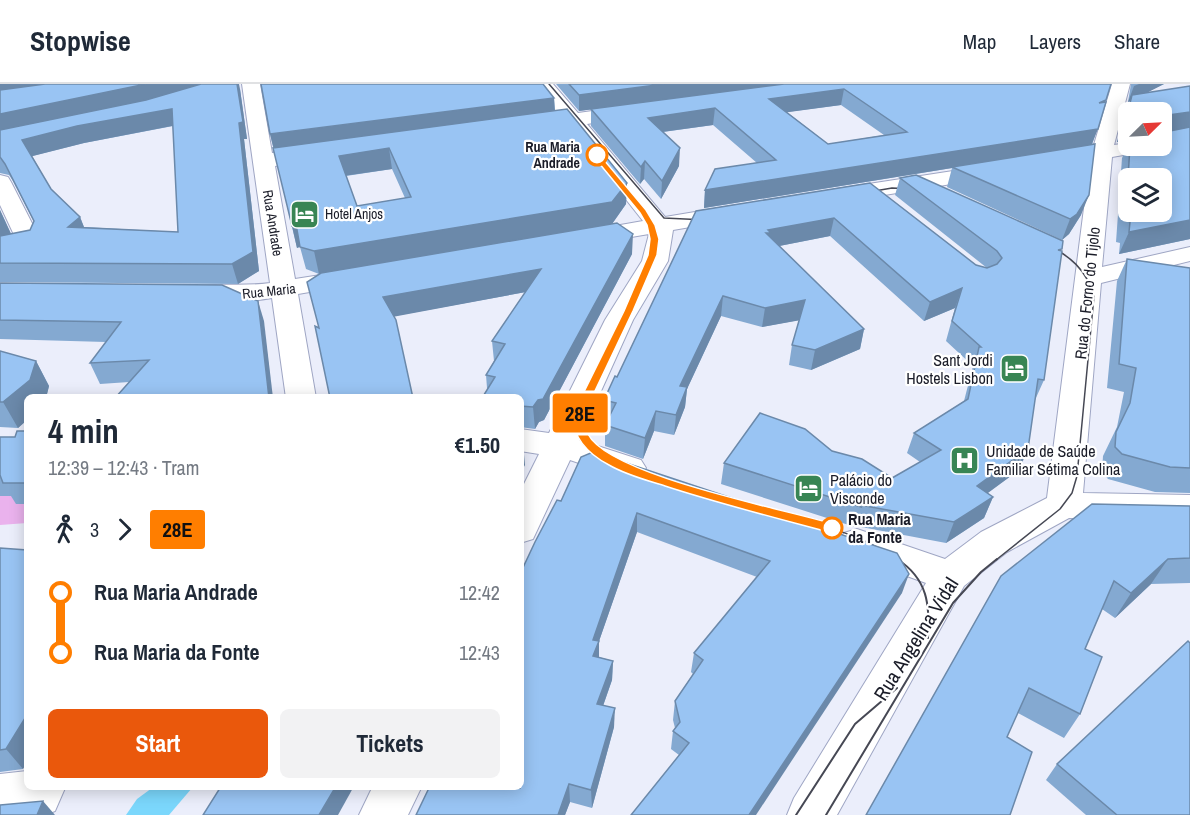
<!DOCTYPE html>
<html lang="en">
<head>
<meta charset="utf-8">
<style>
	body { margin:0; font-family:"Archivo Narrow",sans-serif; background:#f2f2f3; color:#1f2937; height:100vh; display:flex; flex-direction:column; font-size:22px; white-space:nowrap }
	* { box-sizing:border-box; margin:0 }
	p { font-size:20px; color:#747a83 }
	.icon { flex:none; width:33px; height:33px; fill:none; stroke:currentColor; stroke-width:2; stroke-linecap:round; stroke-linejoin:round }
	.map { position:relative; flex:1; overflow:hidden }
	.drawer { position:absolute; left:24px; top:310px; width:500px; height:396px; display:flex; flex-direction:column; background:#fff; border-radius:9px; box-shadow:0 3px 15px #0003 }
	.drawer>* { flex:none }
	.badge { padding:0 12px; border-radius:4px; font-size:21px; line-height:39px }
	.needle { width:39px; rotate:66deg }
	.buttons { position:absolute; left:1118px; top:18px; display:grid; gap:12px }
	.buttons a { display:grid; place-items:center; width:54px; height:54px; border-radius:9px; background:#fff; box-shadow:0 3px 15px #0003; font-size:30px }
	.map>.badge { position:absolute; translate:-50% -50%; box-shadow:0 0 0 3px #fff }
	.legs { display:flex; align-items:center; gap:9px; height:66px; padding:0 24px; font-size:20px }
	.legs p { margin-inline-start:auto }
	.head { display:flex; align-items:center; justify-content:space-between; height:102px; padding:0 24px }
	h1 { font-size:33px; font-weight:700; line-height:45px }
	.action { display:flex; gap:12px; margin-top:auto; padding:12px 24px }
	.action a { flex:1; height:69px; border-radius:9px; background:#ea580c; color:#fff; font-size:24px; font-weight:700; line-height:69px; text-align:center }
	.action a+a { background:#f2f2f3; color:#1f2937 }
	ul { padding:0 24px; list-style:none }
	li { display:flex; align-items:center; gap:21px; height:60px; font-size:22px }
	li i { display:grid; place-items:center; width:9px; height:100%; margin:0 8px; background:currentColor }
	li i::after { content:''; width:15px; height:15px; margin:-8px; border:4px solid; border-radius:50%; background:#fff }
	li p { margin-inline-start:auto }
	li:first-child i { background:linear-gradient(#0000 50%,currentColor 0) }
	li:last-child i { background:linear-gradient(currentColor 50%,#0000 0) }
	header { display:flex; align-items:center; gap:36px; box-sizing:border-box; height:84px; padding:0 30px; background:#fff; border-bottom:2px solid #e0e1e3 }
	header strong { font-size:28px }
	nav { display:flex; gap:33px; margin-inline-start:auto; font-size:21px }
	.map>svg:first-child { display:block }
	.green { fill:#eab2ed }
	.water { fill:#7bd7fc }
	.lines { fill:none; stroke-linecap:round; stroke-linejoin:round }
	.minor-casing { stroke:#9fa6c4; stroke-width:2 }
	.minor { fill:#fff; fill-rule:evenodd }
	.tram-far1 { stroke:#464854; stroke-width:1.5 }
	.tram { stroke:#464854; stroke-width:2 }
	.wall { fill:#84a9d1; fill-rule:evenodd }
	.shaded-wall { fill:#6b89aa }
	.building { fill:#99c4f3; stroke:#6b89aa; stroke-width:1.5; fill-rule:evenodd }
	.line-1 { fill:#ff7e00; stroke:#fff; stroke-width:1.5 }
	.stop-1-dot { fill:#fff; stroke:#ff7e00; stroke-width:3 }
	.labels { text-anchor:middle; stroke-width:4.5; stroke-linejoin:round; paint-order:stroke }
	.far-stop-label { font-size:14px; font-weight:bold; fill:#1a1c28; stroke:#fff; text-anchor:end }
	.far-poi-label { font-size:14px; fill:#1a1c28; stroke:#fff; text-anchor:start }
	.far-street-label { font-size:14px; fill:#1a1c28; stroke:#fff }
	.street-label { font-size:16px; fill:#1a1c28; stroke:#fff }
	.poi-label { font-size:16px; fill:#1a1c28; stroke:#fff; text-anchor:start }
	.stop-label { font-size:16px; font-weight:bold; fill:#1a1c28; stroke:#fff; text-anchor:start }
	.near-street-label { font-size:20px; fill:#1a1c28; stroke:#fff }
</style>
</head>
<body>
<header>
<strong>Stopwise</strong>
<nav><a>Map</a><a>Layers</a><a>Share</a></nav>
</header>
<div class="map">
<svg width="1190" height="731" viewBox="0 0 1190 731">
	<rect width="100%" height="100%" fill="#ebeefb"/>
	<path class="green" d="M0 412H13L27 420V439L0 441Z"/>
	<path class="water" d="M152 704H192L169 731H126L137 715Z"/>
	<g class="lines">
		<defs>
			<g id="minor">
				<path d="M242 0H260L272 69 321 63 328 65 331 69 328 73 321 75 275 82 295 195 353 186 362 189 366 194 362 199 298 210 316 314H286L272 214C246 218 215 222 190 216L186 210 190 204C215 198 243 203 270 199Z"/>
				<path d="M534 0H553L578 29 636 21 643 23 645 27 643 31 587 40 665 133 737 121 745 123 749 128 745 133 737 135 673 146 668 177 633 236 579 356 641 376 646 384 641 392 629 396 570 376 533 455 520 459V408L539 370 520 367V345L549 349 605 236 642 177 649 150 584 161 575 159 572 154 575 149 643 137 568 42 530 48 523 46 520 42 523 38 560 32Z"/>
				<path d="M1112 0H1130L1114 61 1128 59V62H1155L1152 66 1112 73 1102 183 1190 163V177L1101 199 1083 409 1190 411V437L1069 434 1007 468 964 502 837 731H787L794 714 926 499 844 469 839 459 844 449 857 445 945 475 981 448 1047 414 1090 77 1049 83 1042 81 1038 77 1042 73 1093 64Z"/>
				<path d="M992 81 1000 82 1003 87 1000 92 836 119 828 117 825 112 828 107 836 105Z"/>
				<path d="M0 91 8 93 11 98 41 157 38 162 0 172V157L15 153 0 121Z"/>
				<path d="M27 687V704H65L55 727 45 731H0V690Z"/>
				<path d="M372 704H421L408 731H359Z"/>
			</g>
		</defs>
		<use href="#minor" class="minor-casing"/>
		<use href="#minor" class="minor"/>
		<g class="tram-far1">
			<path d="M549 0 664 134 706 136"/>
			<path d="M616 95C628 110 650 128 653 148 658 186 597 289 580 328 579 354 595 369 616 380"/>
			<path d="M863 109 892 104 913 105"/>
			<path d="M764 427C812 437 858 449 900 476"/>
			<path d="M996 476 1060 425 1072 409 1077 392 1094 212C1086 185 1070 172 1046 160"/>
		</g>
		<g class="tram">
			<path d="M897 475C928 495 930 521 928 554"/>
			<path d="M796 731 855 640 897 604"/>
			<path d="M826 731 953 519 981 488 997 475"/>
		</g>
	</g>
	<g class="wall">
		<path d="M0 0 240 5 247 55H244L259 187 238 200 0 198V126L11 150 30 146 34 138 13 97 9 91 0 89ZM173 42 178 148 84 143 80 133 51 105 32 72 84 59Z"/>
		<path d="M556 0H1111L1092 61 1081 131 1069 150 1062 156 947 103 952 84 704 124 705 106 757 79 713 41 663 48 679 82 661 115 644 95 640 100 591 42V25L738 6 579 27ZM841 21 884 51 828 60 787 28Z"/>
		<path d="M1131 0H1164L1145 9 1190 2V155L1119 170 1120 159 1116 158 1122 74 1128 61 1161 62V28H1128V57L1117 58 1124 30 1130 17 1128 18Z"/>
		<path d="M554 14 555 27 627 99 626 120 612 140 632 170 544 336 539 338 535 345 520 343V314L487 304 486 291 494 277 492 257 526 208 394 232 319 243V190L306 185 300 163 297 164 270 50ZM392 85 405 114 357 122 346 92Z"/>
		<path d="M900 94 1061 167 1044 296 1035 316 1019 386 987 409 993 413 984 434 946 459 856 442 855 443 721 400 724 379 832 367 892 394 920 378 907 369 914 349 964 317 973 282 946 257 955 224 924 237 830 152 779 162 864 245 860 265 811 286 789 281 792 261 799 236 762 243 721 232 687 305 685 323 674 351 654 347 643 375 605 362V341L607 337 603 336 604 316 617 293 696 127 870 99 976 181 987 184 895 111Z"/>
		<path d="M1127 175 1190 184V409L1155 408 1108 395 1102 388 1103 372 1117 343 1124 308 1107 304 1117 197Z"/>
		<path d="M0 199 264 237 129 298 100 300 90 279 106 258 0 255Z"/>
		<path d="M0 267 36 277 49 302 46 314H27V336L18 344 0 343Z"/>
		<path d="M27 347V420H16L11 412H0V353H15Z"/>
		<path d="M581 373 902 509 679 671 671 665 673 647 675 644 673 636 675 617 693 590 691 588 694 569 757 493 637 448 599 557V573L613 577 612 596 603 622 614 643 592 724 570 718 565 731 561 417Z"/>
		<path d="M1190 422V499L1151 500 1115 534 1102 525 1085 565 1080 630 1064 654 1018 629 866 731Z"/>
		<path d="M0 464 23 685 0 688Z"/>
		<path d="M1057 680 1190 731H1086L1046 696Z"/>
	</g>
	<g class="shaded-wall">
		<path d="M0 0H55L0 6Z"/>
		<path d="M146 0H207L147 17 0 48V30Z"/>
		<path d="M237 0H239L240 5 247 55H244L259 187 238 200 232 180 239 39Z"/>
		<path d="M664 0H784L579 27V11Z"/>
		<path d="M1139 0H1164L1131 17 1132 11 1130 17 1128 18 1134 2Z"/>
		<path d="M844 5 841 21 767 31 769 15Z"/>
		<path d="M554 14 555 30 274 66 270 50Z"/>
		<path d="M715 24 713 41 647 50 648 34Z"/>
		<path d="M172 25 177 41 84 59 29 73 22 56 77 42Z"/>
		<path d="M1190 28V45L1163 50 1167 40 1169 31Z"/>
		<path d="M1128 38V57L1117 58 1125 39Z"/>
		<path d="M1098 45 1091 62 952 83V84L704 124 705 106Z"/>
		<path d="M389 64 392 85 343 92 339 72Z"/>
		<path d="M680 64 679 82 661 115 662 97Z"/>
		<path d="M645 77 644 95 640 100 641 83Z"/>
		<path d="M627 99 626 120 612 140 319 190 314 167Z"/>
		<path d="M1089 111 1081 131 1069 150 1062 156 1070 135Z"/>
		<path d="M0 126 12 152 0 155Z"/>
		<path d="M80 133 87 151 68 143Z"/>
		<path d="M834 134 830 152 769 164 766 149 768 146Z"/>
		<path d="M1190 136V155L1119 170 1129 148Z"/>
		<path d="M296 140 301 162 297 164 292 142Z"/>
		<path d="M633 150 632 170 544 336 539 338 535 345 533 323Z"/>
		<path d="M541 185 542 205 387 234 383 213Z"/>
		<path d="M962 204 955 224 924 237 930 218Z"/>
		<path d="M723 212 721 232 687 305 685 323 674 351 676 331 680 302Z"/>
		<path d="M805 216 801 236 762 243 765 224Z"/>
		<path d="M258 217 264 237 273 314H269Z"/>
		<path d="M864 245 860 265 811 286 815 266Z"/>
		<path d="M36 277 49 302 46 314H27V336L18 344 3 318Z"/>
		<path d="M656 327 654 347 643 375 645 354Z"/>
		<path d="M523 360 525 381 520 390V365Z"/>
		<path d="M1028 365 1019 386 969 423 977 402Z"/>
		<path d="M993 413 984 434 946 459 954 438Z"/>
		<path d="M637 429V448L597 563 599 557V577L593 591V556Z"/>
		<path d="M1168 475 1151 500 1115 534 1131 509Z"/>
		<path d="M909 490 902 509 756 731H749Z"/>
		<path d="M613 577 612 596 597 639V620Z"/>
		<path d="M615 624 614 643 592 724 591 706Z"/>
		<path d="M27 631V679L23 685 6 665Z"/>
		<path d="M569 700 570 718 565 731H558Z"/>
		<path d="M335 704H353L338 731H319Z"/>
		<path d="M43 717 55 731H37Z"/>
	</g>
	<g class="building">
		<path d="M45 0H146L0 30V6Z"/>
		<path d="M201 0H237L243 38 239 39 253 168 232 180 0 179V152L30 146 34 137 5 80 0 73V46L146 16ZM172 25 178 148 68 143 80 133 51 105 22 56 77 42Z"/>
		<path d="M261 0H543L554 14 270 50Z"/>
		<path d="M569 0H664L579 11Z"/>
		<path d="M784 0H1111L1106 16 1099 19 1106 18 1098 45 705 106 715 85 776 76 715 24 648 34 680 64 662 97 645 77 641 83 591 25ZM844 5 907 48 828 60 769 15Z"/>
		<path d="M1190 2V28L1169 31 1167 40H1161V28H1128V38L1125 39 1132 11Z"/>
		<path d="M567 25 627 99 612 118 314 167 300 163 296 140 292 142 273 64ZM389 64 411 113 357 122 339 72Z"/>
		<path d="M1190 43V136L1129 148 1130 138 1126 136 1128 97V128H1161V94H1128L1130 62H1161V47L1163 46 1170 47Z"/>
		<path d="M1095 60 1089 111 1077 130 1070 135 952 83Z"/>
		<path d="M916 91 1063 157 1062 165 1058 166 1062 167 1044 296 1038 295 1028 365 977 402 993 413 954 438 860 421 861 423 724 379 760 329 805 345 832 367 862 375 892 394 941 366 914 349 968 315 979 263H981L952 237 962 204 930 218 834 134 768 146 771 149H766L864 245 815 266 792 261 805 216 765 224 723 212 680 302 687 303 676 331 656 327 645 354 605 341 616 319 604 316 615 292 617 293 696 127 870 99 976 181 987 184 997 180 1002 174 997 167 900 94Z"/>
		<path d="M617 139 633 150 543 315 538 316 533 323 520 322V314H482L495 293 486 291 505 260 492 257 541 185 383 213 396 236 413 314H330L315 242 319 244 307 198 321 189Z"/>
		<path d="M1127 175 1190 184V384L1170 383 1122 370 1115 363 1116 348 1130 319 1136 284 1119 280Z"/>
		<path d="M0 199 222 201 258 217 269 314H115L149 276 90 279 121 238 0 236Z"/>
		<path d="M0 267 36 277 30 296 3 318H0Z"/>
		<path d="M17 347H27V399H3L0 391V353H15Z"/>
		<path d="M593 368 897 469 909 490 749 731H631L689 659 673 647 680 638 675 617 703 576 694 569 770 477 637 429 593 556 599 557 593 572 613 577 597 620 615 624 591 706 569 700 558 731H416L429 704H520V490L535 458 557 416 561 417 581 373Z"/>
		<path d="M1092 420 1190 422V474L1168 475 1131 509 1114 497 1085 565 1102 573 1080 630 1029 604 1007 653 1032 668 1010 731H866L1001 492Z"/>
		<path d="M0 464 27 466V631L6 665 0 666Z"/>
		<path d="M1188 557 1190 559V731H1117L1057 680Z"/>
		<path d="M220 704H335L319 731H203Z"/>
		<path d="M43 717 37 731H0V721Z"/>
	</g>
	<path class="line-1" d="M594 70H599L646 126 655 141 659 155 657 171 633 227 585 328C584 336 584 343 588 350 609 392 789 426 837 441L839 444 837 448 832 449C776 434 720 420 665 402 646 396 626 391 609 381 588 370 570 352 574 328L624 227 648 171 650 155 647 141 640 129 594 73Z"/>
	<defs>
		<symbol id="hotel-square" viewBox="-11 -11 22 22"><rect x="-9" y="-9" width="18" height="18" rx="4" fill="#388554" stroke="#fff"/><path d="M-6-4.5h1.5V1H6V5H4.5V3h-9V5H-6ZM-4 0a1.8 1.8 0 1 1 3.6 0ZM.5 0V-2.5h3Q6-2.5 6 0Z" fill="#fff"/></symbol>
		<symbol id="hospital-square" viewBox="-11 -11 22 22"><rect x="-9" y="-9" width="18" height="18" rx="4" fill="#388554" stroke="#fff"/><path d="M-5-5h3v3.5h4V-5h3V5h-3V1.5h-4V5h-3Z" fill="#fff"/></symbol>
	</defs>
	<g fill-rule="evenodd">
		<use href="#hotel-square" x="288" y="114" width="33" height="33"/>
		<use href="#hotel-square" x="998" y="268" width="33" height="33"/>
		<use href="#hospital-square" x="948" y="360" width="33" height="33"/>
		<use href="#hotel-square" x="792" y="388" width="33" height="33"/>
	</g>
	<g class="stop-1-dot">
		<circle cx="597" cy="71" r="10"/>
		<circle cx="832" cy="444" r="10"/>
	</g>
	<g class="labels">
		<g class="far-stop-label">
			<text x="580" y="68">Rua Maria<tspan x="580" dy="16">Andrade</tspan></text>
		</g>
		<g class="far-poi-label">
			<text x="325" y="135">Hotel Anjos</text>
		</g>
		<g class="far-street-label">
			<text transform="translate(273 139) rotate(81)" y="5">Rua Andrade</text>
			<text transform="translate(269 207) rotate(-6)" y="5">Rua Maria</text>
		</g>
		<g class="street-label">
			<text transform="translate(1087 209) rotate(-84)" y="6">Rua do Forno do Tijolo</text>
		</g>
		<g class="poi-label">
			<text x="993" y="282" text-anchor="end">Sant Jordi<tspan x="993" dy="18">Hostels Lisbon</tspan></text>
			<text x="986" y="373">Unidade de Saúde<tspan x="986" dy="18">Familiar Sétima Colina</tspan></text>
			<text x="830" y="402">Palácio do<tspan x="830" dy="18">Visconde</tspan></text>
		</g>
		<g class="stop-label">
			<text x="848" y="441">Rua Maria<tspan x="848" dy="18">da Fonte</tspan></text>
		</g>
		<g class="near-street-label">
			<text transform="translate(916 555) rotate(-58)" y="7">Rua Angelina Vidal</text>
		</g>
	</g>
</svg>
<div class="buttons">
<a><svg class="needle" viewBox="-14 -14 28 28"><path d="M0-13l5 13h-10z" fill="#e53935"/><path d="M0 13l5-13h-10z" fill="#747a83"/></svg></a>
<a><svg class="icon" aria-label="layers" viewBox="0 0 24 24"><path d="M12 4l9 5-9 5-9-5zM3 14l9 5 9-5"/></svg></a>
</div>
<b class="badge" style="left:580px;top:329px;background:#ff7e00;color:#111">28E</b>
<section class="drawer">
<div class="head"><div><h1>4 min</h1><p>12:39 – 12:43 · Tram</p></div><b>€1.50</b></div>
<div class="legs"><svg class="icon" aria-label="walk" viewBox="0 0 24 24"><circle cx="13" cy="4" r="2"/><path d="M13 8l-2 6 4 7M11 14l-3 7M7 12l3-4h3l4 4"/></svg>3<svg class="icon" aria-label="forward" viewBox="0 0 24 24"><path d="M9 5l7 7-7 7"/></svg><b class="badge" style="background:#ff7e00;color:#111">28E</b></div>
<ul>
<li><i style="color:#ff7e00"></i><b>Rua Maria Andrade</b><p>12:42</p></li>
<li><i style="color:#ff7e00"></i><b>Rua Maria da Fonte</b><p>12:43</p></li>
</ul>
<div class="action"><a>Start</a><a>Tickets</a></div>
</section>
</div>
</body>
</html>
